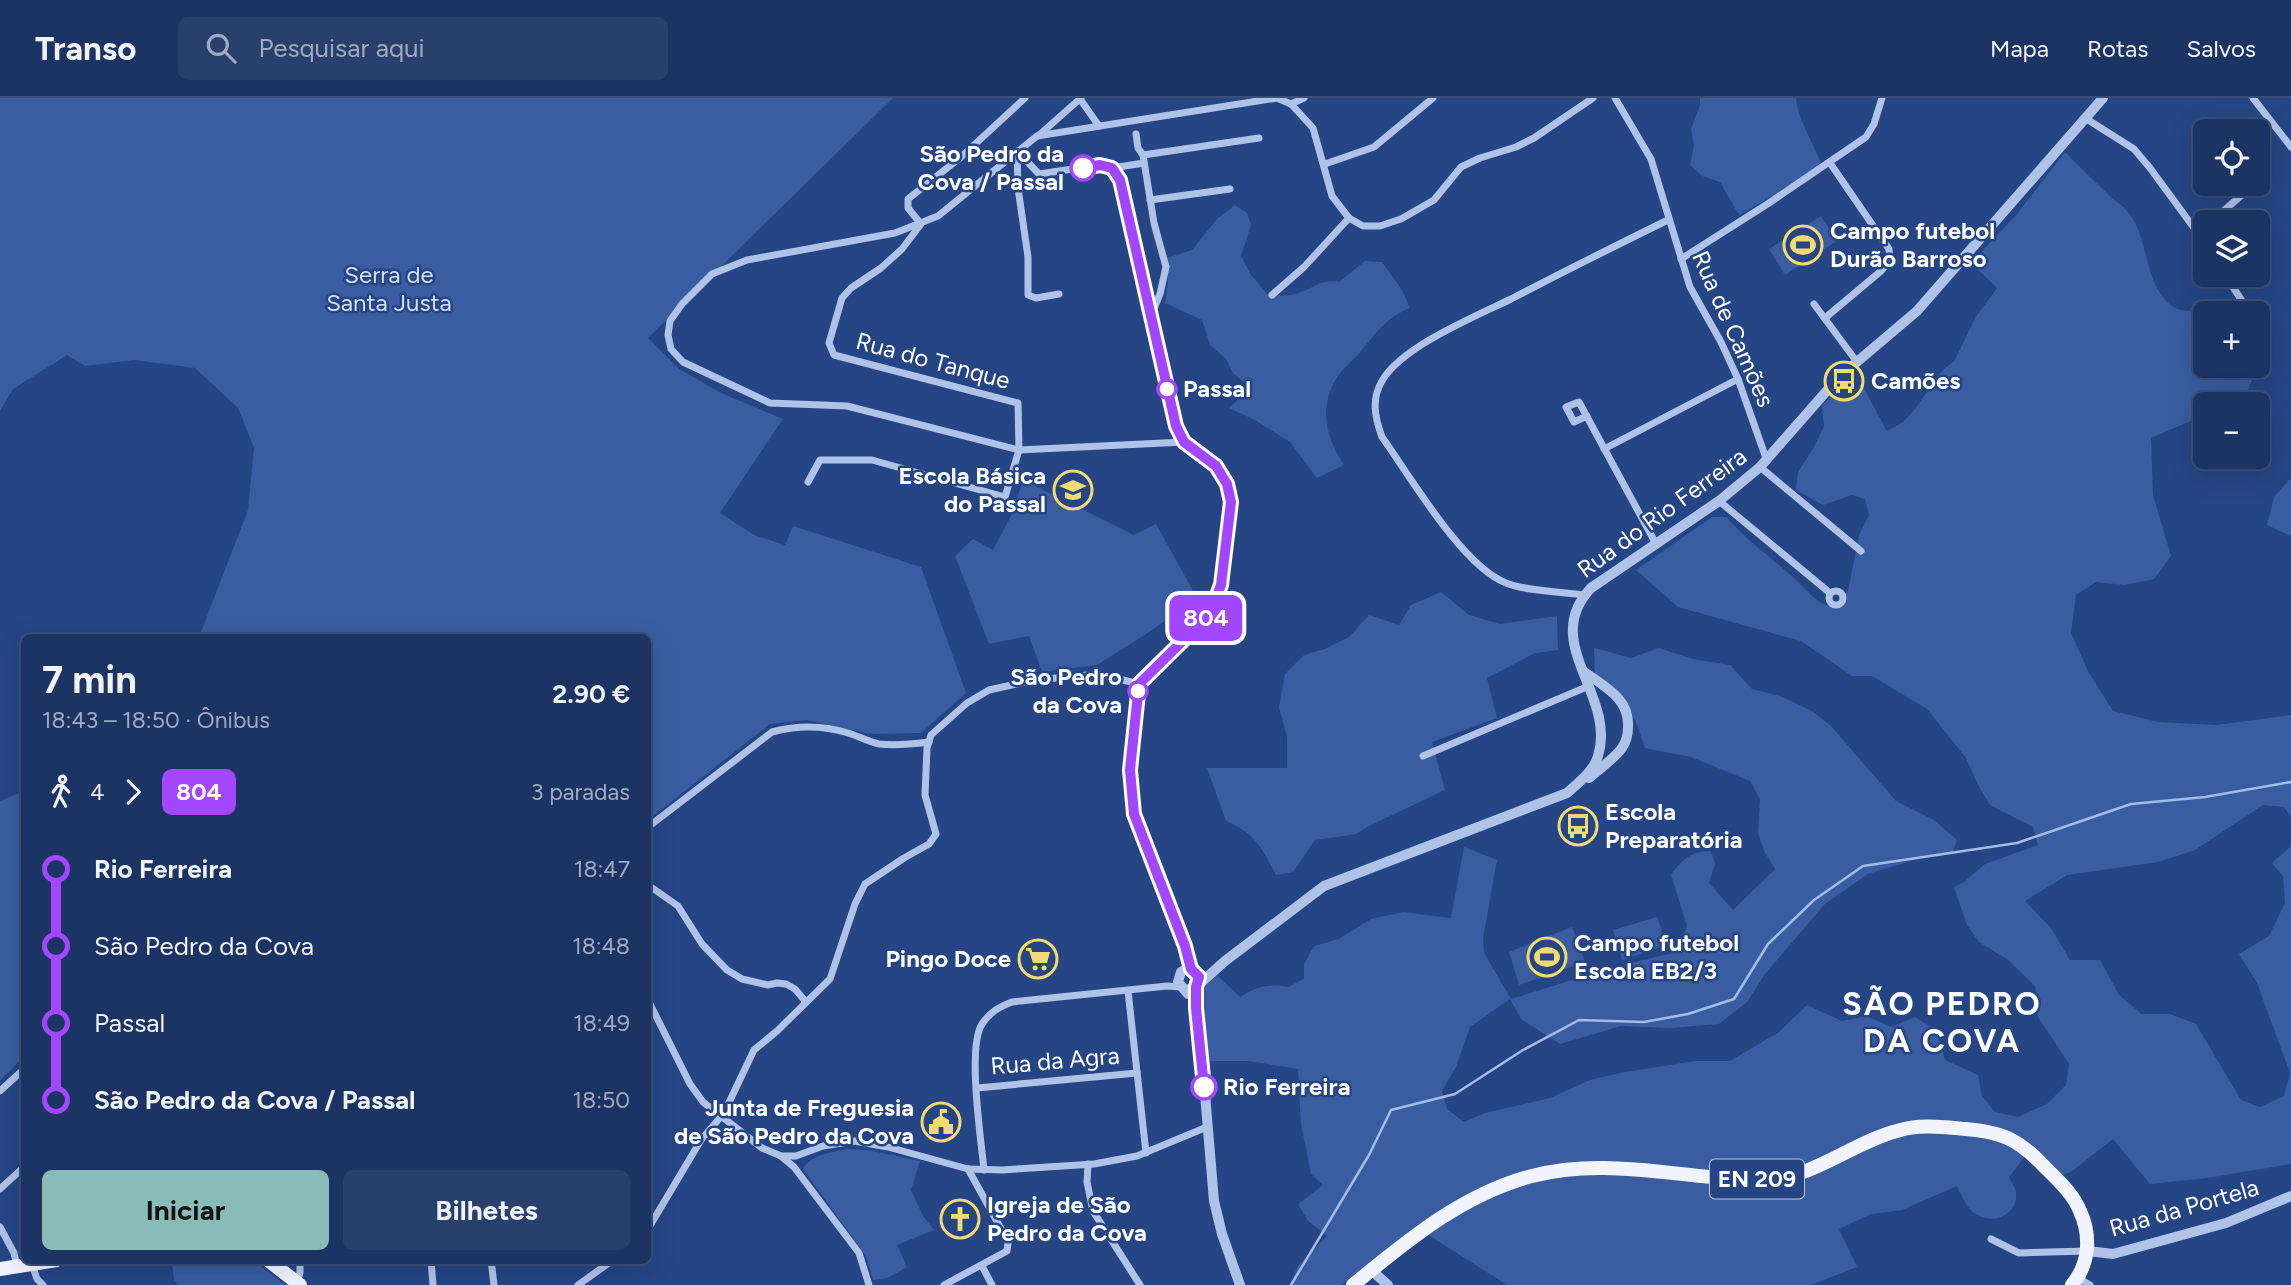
<!DOCTYPE html>
<html lang="pt">
<head>
<meta charset="utf-8">
<style>
	body { margin:0; font-family:Figtree,sans-serif; background:#293f6c; color:#f1f3f6; height:100vh; display:flex; flex-direction:column; font-size:26px; white-space:nowrap }
	* { box-sizing:border-box; margin:0 }
	p { font-size:23px; color:#a0aabe }
	.icon { flex:none; width:38px; height:38px; fill:none; stroke:currentColor; stroke-width:2; stroke-linecap:round; stroke-linejoin:round }
	.map { position:relative; flex:1; overflow:hidden }
	.drawer { position:absolute; left:21px; top:536px; width:630px; height:630px; display:flex; flex-direction:column; background:#1c3463; border-radius:10px; box-shadow:0 7px 28px #0002,0 0 0 2px #3a4f78 }
	.drawer>* { flex:none }
	.badge { padding:0 14px; border-radius:10px; font-size:24px; line-height:46px }
	.tools { position:absolute; left:2193px; top:21px; display:grid; gap:14px }
	.tools a { display:grid; place-items:center; width:77px; height:77px; border-radius:10px; background:#1c3463; box-shadow:0 7px 28px #0002,0 0 0 2px #3a4f78; font-size:35px }
	.map>.badge { position:absolute; translate:-50% -50%; box-shadow:0 0 0 4px #fff }
	.legs { display:flex; align-items:center; gap:10px; height:77px; padding:0 21px; font-size:23px }
	.legs p { margin-inline-start:auto }
	.overview { display:flex; align-items:center; justify-content:space-between; height:119px; padding:0 21px }
	h1 { font-size:38px; font-weight:700; line-height:52px }
	.primary-button { display:flex; gap:14px; margin-top:auto; padding:14px 21px }
	.primary-button a { flex:1; height:80px; border-radius:10px; background:#8bbbb9; color:#111; font-size:28px; font-weight:700; line-height:80px; text-align:center }
	.primary-button a+a { background:#293f6c; color:#f1f3f6 }
	ul { padding:0 21px; list-style:none }
	li { display:flex; align-items:center; gap:24px; height:77px; font-size:26px }
	li i { display:grid; place-items:center; width:10px; height:100%; margin:0 9px; background:currentColor }
	li i::after { content:''; width:18px; height:18px; margin:-9px; border:5px solid; border-radius:50%; background:#1c3463 }
	li p { margin-inline-start:auto }
	li:first-child i { background:linear-gradient(#0000 50%,currentColor 0) }
	li:last-child i { background:linear-gradient(currentColor 50%,#0000 0) }
	header { display:flex; align-items:center; gap:42px; box-sizing:border-box; height:98px; padding:0 35px; background:#1c3463; border-bottom:2px solid #3a4f78 }
	header strong { font-size:33px }
	nav { display:flex; gap:38px; margin-inline-start:auto; font-size:24px }
	.search { width:490px; height:63px; background:#293f6c; display:flex; align-items:center; gap:18px; box-sizing:border-box; padding:0 24px; border-radius:10px; color:#a0aabe; font-size:26px }
	.map>svg:first-child { display:block }
	.green { fill:#3a5da1 }
	.lines { fill:none; stroke-linecap:round; stroke-linejoin:round }
	.stream { stroke:#a3bce8; stroke-width:2.5 }
	.minor { stroke:#afc3e8; stroke-width:7 }
	.tertiary { stroke:#afc3e8; stroke-width:10 }
	.primary { stroke:#f1f4fe; stroke-width:14 }
	.line-1-casing { stroke:#fff; stroke-width:16 }
	.line-1 { stroke:#a347ff; stroke-width:10 }
	.stop-1-dot { fill:#fff; stroke:#a347ff; stroke-width:3.5 }
	.labels { text-anchor:middle; stroke-width:5; stroke-linejoin:round; paint-order:stroke }
	.shield { fill:#254584; stroke:#bec7da; stroke-width:2 }
	.shield-label { font-size:23px; font-weight:bold; fill:#fff }
	.stop-label { font-size:24px; font-weight:bold; fill:#fff; stroke:#254584; text-anchor:end }
	.poi-label { font-size:24px; font-weight:bold; fill:#fff; stroke:#254584; text-anchor:start }
	.park-label { font-size:24px; fill:#d2dff6; stroke:#254584 }
	.street-label { font-size:24px; fill:#fff; stroke:#254584 }
	.district-label { font-size:32px; font-weight:bold; letter-spacing:2px; fill:#fff; stroke:#254584 }
</style>
</head>
<body>
<header>
<strong>Transo</strong>
<div class="search"><svg class="icon" aria-label="search" viewBox="0 0 24 24"><circle cx="10" cy="10" r="6"/><path d="M15 15l6 6"/></svg>Pesquisar aqui</div>
<nav><a>Mapa</a><a>Rotas</a><a>Salvos</a></nav>
</header>
<div class="map">
<svg width="2291" height="1187" viewBox="0 0 2291 1187">
	<rect width="100%" height="100%" fill="#254584"/>
	<g class="green">
		<path d="M0 0H893L648 240 679 271 721 295 783 321 720 415 754 437 785 447 793 428 921 469 966 595 921 635 872 636 807 622 770 626 648 722V539H199L248 412 254 350 238 310 195 270 134 262 85 268 67 257 13 291 0 313Z"/>
		<path d="M1700 0H1796C1797 20 1814 46 1821 66L1789 88 1739 117 1720 84 1702 78 1690 67 1694 47 1691 31 1700 7Z"/>
		<path d="M2065 54C2080 69 2096 85 2112 100 2117 105 2124 108 2128 114 2149 140 2143 178 2166 203 2190 227 2214 197 2237 215H2205V268H2258V237L2266 249 2245 299 2229 306H2205V317L2151 340 2153 397 2171 458 2154 481 2125 487 2096 484 2076 497 2071 535 2088 573 2113 613 2158 624 2216 627 2291 617V719L2284 709 2263 707 2195 752 2158 764 2067 777 2025 803 2051 830 2070 862H2100L2119 897 2142 916H2170L2196 926 2241 1002 2260 1009 2284 998 2290 975 2257 885 2239 856 2269 838 2285 805 2283 778 2272 765 2290 749 2291 744V1066L2207 1080 2150 1086 2113 1041 2071 1074 2061 1078 2030 1052 2009 1079C2011 1084 2016 1090 2016 1095 2018 1117 1993 1127 1976 1116 1966 1110 1962 1098 1957 1088L1902 1112 1871 1116 1839 1131 1857 1169 1811 1187H1507L1416 1129 1341 1187H1291L1297 1169 1327 1138 1308 1123 1298 1106 1323 1087 1311 1076 1301 1026 1298 971 1249 963H1208L1200 895 1204 887 1217 877 1240 899C1256 889 1269 885 1288 889L1304 881V866L1314 848 1339 841 1371 821 1403 814 1451 820 1464 749 1497 762 1483 840 1484 855 1511 901 1618 868 1677 854 1687 828 1671 777C1682 761 1692 753 1711 753L1715 766 1709 785 1733 812 1775 771 1764 753 1758 735 1760 701 1750 683 1691 659 1645 650C1632 609 1629 607 1595 581L1594 550 1631 560 1659 550 1693 561 1730 567 1752 591 1780 598 1812 613 1831 628 1896 703 1934 722 1957 742 1952 756 1927 758 1868 776 1825 806 1765 876 1747 904 1719 926 1671 930 1621 928 1560 946 1521 921 1510 901 1470 929 1456 969 1442 993 1447 1011 1464 1024 1485 1015 1550 1000 1590 982 1620 975 1695 963H1730L1779 934 1807 907 1842 923 1867 918 1891 929 1915 919 1937 933 1945 962 1978 977 1982 998 1995 1014 2018 1019 2047 1006 2066 987 2069 966 2038 919 2035 888 2008 862 1979 844 1967 827 1954 789 1964 784 1985 766 2038 747 2033 729 1990 707 1978 687 1966 660 1927 611 1872 578H1852L1801 543 1678 509 1636 472 1712 419H1726C1748 443 1769 458 1793 479 1805 490 1817 507 1833 509L1848 493 1859 437 1869 417 1865 401 1852 397 1823 407 1796 392 1798 374 1814 349 1824 328 1822 307 1856 276 1887 333 1903 324 1915 311 1941 274 1955 262 1975 220 1997 190 1971 165 2017 116Z"/>
		<path d="M1235 107 1247 115 1251 127 1241 158 1251 177 1267 196C1278 198 1290 199 1301 194 1318 188 1321 181 1339 184L1365 163 1382 164C1392 179 1406 193 1409 210 1384 222 1378 233 1361 253 1353 262 1342 271 1336 281 1318 311 1327 341 1344 367L1317 380 1290 344 1255 322 1229 310 1251 290 1233 275 1226 261 1210 247 1202 222 1165 205 1168 184 1167 160 1192 152 1217 121Z"/>
		<path d="M1821 118 1837 143 1785 177 1769 151Z"/>
		<path d="M2291 380V438L2267 427 2274 399Z"/>
		<path d="M1023 382 1134 437 1156 426 1196 498 1154 531 1097 567 1042 574 1029 538 989 546 955 458 973 441 993 452 1012 416Z"/>
		<path d="M1441 494 1469 517 1500 526 1557 518 1558 552 1535 555 1487 580 1497 620 1432 644 1445 692 1367 729 1356 736 1315 742 1293 774 1276 777C1262 750 1255 735 1226 723L1207 670H1287V639L1279 609 1285 576 1304 557 1325 551 1349 539 1369 517 1399 527 1411 507Z"/>
		<path d="M24 693V958L0 983V703Z"/>
		<path d="M1657 819 1667 847 1622 862 1613 832Z"/>
		<path d="M1572 829 1585 864 1519 887 1509 854Z"/>
		<path d="M847 1051 868 1052 920 1063 911 1092 923 1118 934 1132 897 1147 907 1169 888 1180 873 1182 866 1158 803 1071C809 1057 833 1054 847 1051Z"/>
		<path d="M172 1162H252L286 1187H178L174 1182Z"/>
	</g>
	<g class="lines">
		<path class="stream" d="M1291 1187 1369 1057 1391 1012 1455 996 1523 952 1579 922 1644 924 1688 916 1734 901 1768 846 1814 802 1863 768 2017 745 2131 706 2205 699 2291 684"/>
		<g class="minor">
			<path d="M1615 0 1651 61 1690 189 1721 244 1738 281 1767 363"/>
			<path d="M2253 0 2291 49"/>
			<path d="M1080 1 1099 28"/>
			<path d="M1291 6 1304 0"/>
			<path d="M2085 20 2134 51 2150 70 2205 145"/>
			<path d="M1136 36 1138 50 1143 57 1154 125 1166 169 1160 196 1151 218"/>
			<path d="M1038 38 1081 0"/>
			<path d="M1017 53 1039 76 1100 67 1112 70 1120 82 1176 328 1184 344 1215 368 1227 385 1231 404 1221 487 1209 517 1139 586"/>
			<path d="M1017 54 1018 90 1028 159V197L1036 200 1059 196"/>
			<path d="M1143 57 1259 40"/>
			<path d="M1325 66 1374 49 1433 0"/>
			<path d="M1112 70 1144 65"/>
			<path d="M1150 102 1230 91"/>
			<path d="M2211 124 2244 95 2255 92"/>
			<path d="M1681 161 1769 105 1866 39 1874 26 1882 0"/>
			<path d="M2225 177 2250 215"/>
			<path d="M1272 197 1304 169 1349 120"/>
			<path d="M1814 206 1857 264"/>
			<path d="M1825 220 1881 173 1890 162 1889 151 1830 65"/>
			<path d="M1587 318 1574 324 1566 309 1579 304 1656 446"/>
			<path d="M1184 344 1019 352 847 308 770 305 683 264 671 251 668 237 670 223 682 206 712 176 747 162 895 135 938 118 1037 38 1277 0 1291 6 1313 30 1332 98 1349 120 1363 128H1380L1401 121 1434 102 1461 69 1480 60 1516 49 1534 40 1593 0"/>
			<path d="M1604 351 1738 281"/>
			<path d="M1760 369 1861 453"/>
			<path d="M808 384 820 362H872L1005 399 1019 352 1018 305 834 257 829 245 842 200 851 190 881 170 902 151 921 126 908 110V101L961 59 1025 0"/>
			<path d="M1719 403 1830 495"/>
			<circle cx="1836" cy="500" r="7"/>
			<path d="M1585 497C1564 494 1525 493 1506 485 1462 468 1410 378 1382 339 1375 320 1371 301 1382 283 1401 249 1476 218 1511 201 1563 174 1615 148 1668 122"/>
			<path d="M1139 586 1130 672 1134 716 1185 848 1191 871"/>
			<path d="M1423 658 1589 588"/>
			<path d="M648 729 772 634C798 627 822 627 848 635 858 638 869 644 879 646 896 648 913 646 929 644"/>
			<path d="M648 787 678 808 702 846 727 872 742 881 768 887 777 885 786 886 795 891 806 904"/>
			<path d="M1128 893 1146 1055"/>
			<path d="M648 902 690 986 703 1004 762 1050 781 1058 794 1069 859 1155 869 1187"/>
			<path d="M977 990 1137 975"/>
			<path d="M0 993 24 971"/>
			<path d="M781 1058H796L823 1048 854 1043 888 1049 968 1071 1002 1072 1094 1066 1137 1058 1207 1029"/>
			<path d="M1088 1066 1087 1084 1093 1113 1140 1187"/>
			<path d="M984 1072C981 1041 967 949 982 926 990 914 999 909 1012 904L1167 888 1181 889"/>
			<path d="M0 1091 24 1069"/>
			<path d="M0 1129 14 1155 17 1169"/>
			<path d="M648 1131 701 1042 724 1015 754 952 777 933 830 881 855 806 865 786 904 760 929 746 936 736 925 697 927 650 931 637 967 605 989 592 1035 582 1099 576 1139 586"/>
			<path d="M1991 1141 2019 1155 2087 1153"/>
			<path d="M431 1162 433 1187"/>
			<path d="M491 1162 494 1187"/>
			<path d="M32 1166 37 1181 43 1187"/>
			<path d="M982 1168 992 1187"/>
			<path d="M2078 1180 2090 1187"/>
			<path d="M297 1184 300 1175V1162"/>
			<path d="M578 1187 613 1162"/>
			<path d="M944 1187 1007 1153 1008 1145 1004 1136 968 1071"/>
		</g>
		<g class="tertiary">
			<path d="M1583 573C1603 588 1630 600 1628 629 1628 636 1626 644 1622 650 1614 661 1599 671 1589 680"/>
			<path d="M1196 889 1214 1103 1222 1136 1240 1187"/>
			<path d="M1186 892 1196 889 1225 863 1324 788 1567 695C1578 685 1594 673 1598 658 1617 597 1539 545 1591 490L1719 403 1760 369 1838 280 1917 213 2103 0"/>
			<path d="M1188 896 1178 884 1181 874 1186 871 1194 872 1198 879 1199 884"/>
			<path d="M2088 1153 2113 1156 2226 1125 2291 1098"/>
			<path d="M1371 1172 1388 1187"/>
		</g>
		<g class="primary">
			<path d="M268 1162 300 1187"/>
			<path d="M0 1171 57 1162"/>
			<path d="M1353 1187C1408 1142 1463 1096 1532 1078 1611 1057 1690 1084 1769 1081 1815 1079 1854 1044 1897 1033 1920 1026 1942 1029 1966 1031 2000 1034 2016 1040 2040 1064 2054 1079 2072 1093 2080 1113 2091 1137 2090 1165 2072 1187"/>
		</g>
	</g>
	<g class="lines">
		<defs>
			<path id="line-1" d="M1083 70 1100 67 1112 70 1120 82 1176 328 1184 344 1216 368 1227 386 1231 404 1221 487 1209 517 1139 586 1130 672 1134 716 1185 848 1191 871 1199 879 1196 889V910L1204 989"/>
		</defs>
		<use href="#line-1" class="line-1-casing"/>
		<use href="#line-1" class="line-1"/>
	</g>
	<defs>
		<symbol id="stadium-ring" viewBox="-11 -11 22 22"><circle r="9.5" fill="#254584" stroke="#f1da73" stroke-width="1.5"/><path d="M0-5a6.5 5 0 1 0 0 10a6.5 5 0 1 0 0-10ZM-3.5-1.8h7v3.6h-7Z" fill="#f1da73"/></symbol>
		<symbol id="bus-ring" viewBox="-11 -11 22 22"><circle r="9.5" fill="#254584" stroke="#f1da73" stroke-width="1.5"/><path d="M-5-6H5V4H4V6H2V4H-2V6H-4V4H-5ZM-3.5-4V0h7V-4ZM-3.5 1.2v1.5H-2V1.2ZM2 1.2v1.5H3.5V1.2Z" fill="#f1da73"/></symbol>
		<symbol id="school-ring" viewBox="-11 -11 22 22"><circle r="9.5" fill="#254584" stroke="#f1da73" stroke-width="1.5"/><path d="M0-5L7-2L0 1L-7-2ZM-4 1L0 2.5L4 1V4Q0 6-4 4Z" fill="#f1da73"/></symbol>
		<symbol id="supermarket-ring" viewBox="-11 -11 22 22"><circle r="9.5" fill="#254584" stroke="#f1da73" stroke-width="1.5"/><path d="M-6-5.5h2.5l.6 2H6L4.5 2H-2.5L-4.4-4H-6ZM-1.5 3.2a1.3 1.3 0 1 0 .1 0ZM3 3.2a1.3 1.3 0 1 0 .1 0Z" fill="#f1da73"/></symbol>
		<symbol id="civic-ring" viewBox="-11 -11 22 22"><circle r="9.5" fill="#254584" stroke="#f1da73" stroke-width="1.5"/><path d="M-.6-6.5H3V-4.5H.6V-3L4-1V1h2V6H-6V1h2V-1L-.6-3ZM-1.2 2.5V6h2.4V2.5Z" fill="#f1da73"/></symbol>
		<symbol id="church-ring" viewBox="-11 -11 22 22"><circle r="9.5" fill="#254584" stroke="#f1da73" stroke-width="1.5"/><path d="M-1.2-6h2.4v3.5h3.3v2.4h-3.3V6h-2.4V-.1h-3.3v-2.4h3.3Z" fill="#f1da73"/></symbol>
	</defs>
	<g fill-rule="evenodd">
		<use href="#stadium-ring" x="1781" y="125" width="44" height="44"/>
		<use href="#bus-ring" x="1822" y="261" width="44" height="44"/>
		<use href="#school-ring" x="1051" y="370" width="44" height="44"/>
		<use href="#bus-ring" x="1556" y="706" width="44" height="44"/>
		<use href="#stadium-ring" x="1525" y="837" width="44" height="44"/>
		<use href="#supermarket-ring" x="1016" y="839" width="44" height="44"/>
		<use href="#civic-ring" x="919" y="1002" width="44" height="44"/>
		<use href="#church-ring" x="938" y="1099" width="44" height="44"/>
	</g>
	<g class="stop-1-dot">
		<circle cx="1083" cy="70" r="12"/>
		<circle cx="1167" cy="291" r="9"/>
		<circle cx="1138" cy="593" r="9"/>
		<circle cx="1204" cy="989" r="12"/>
	</g>
	<g class="labels">
		<rect class="shield" x="1710" y="1061.5" width="94" height="39" rx="5"/>
		<g class="shield-label">
			<text x="1757" y="1089">EN 209</text>
		</g>
		<g class="stop-label">
			<text x="1064" y="64">São Pedro da<tspan x="1064" dy="28">Cova / Passal</tspan></text>
			<text x="1183" y="299" text-anchor="start">Passal</text>
			<text x="1122" y="587">São Pedro<tspan x="1122" dy="28">da Cova</tspan></text>
			<text x="1223" y="997" text-anchor="start">Rio Ferreira</text>
		</g>
		<g class="poi-label">
			<text x="1830" y="141">Campo futebol<tspan x="1830" dy="28">Durão Barroso</tspan></text>
			<text x="1871" y="291">Camões</text>
			<text x="1046" y="386" text-anchor="end">Escola Básica<tspan x="1046" dy="28">do Passal</tspan></text>
			<text x="1605" y="722">Escola<tspan x="1605" dy="28">Preparatória</tspan></text>
			<text x="1574" y="853">Campo futebol<tspan x="1574" dy="28">Escola EB2/3</tspan></text>
			<text x="1011" y="869" text-anchor="end">Pingo Doce</text>
			<text x="914" y="1018" text-anchor="end">Junta de Freguesia<tspan x="914" dy="28">de São Pedro da Cova</tspan></text>
			<text x="987" y="1115">Igreja de São<tspan x="987" dy="28">Pedro da Cova</tspan></text>
		</g>
		<g class="park-label">
			<text x="389" y="185">Serra de<tspan x="389" dy="28">Santa Justa</tspan></text>
		</g>
		<g class="street-label">
			<text transform="translate(1733 231) rotate(66)" y="8">Rua de Camões</text>
			<text transform="translate(933 263) rotate(15)" y="8">Rua do Tanque</text>
			<text transform="translate(1662 415) rotate(-36)" y="8">Rua do Rio Ferreira</text>
			<text transform="translate(1055 963) rotate(-5)" y="8">Rua da Agra</text>
			<text transform="translate(2184 1110) rotate(-16)" y="8">Rua da Portela</text>
		</g>
		<g class="district-label">
			<text x="1942" y="917">SÃO PEDRO<tspan x="1942" dy="37">DA COVA</tspan></text>
		</g>
	</g>
</svg>
<div class="tools">
<a><svg class="icon" aria-label="locate" viewBox="0 0 24 24"><circle cx="12" cy="12" r="6"/><path d="M12 2v4M12 18v4M2 12h4M18 12h4"/></svg></a>
<a><svg class="icon" aria-label="layers" viewBox="0 0 24 24"><path d="M12 4l9 5-9 5-9-5zM3 14l9 5 9-5"/></svg></a>
<a>+</a>
<a>−</a>
</div>
<b class="badge" style="left:1206px;top:520px;background:#a347ff;color:#fff">804</b>
<section class="drawer">
<div class="overview"><div><h1>7 min</h1><p>18:43 – 18:50 · Ônibus</p></div><b>2.90 €</b></div>
<div class="legs"><svg class="icon" aria-label="walk" viewBox="0 0 24 24"><circle cx="13" cy="4" r="2"/><path d="M13 8l-2 6 4 7M11 14l-3 7M7 12l3-4h3l4 4"/></svg>4<svg class="icon" aria-label="forward" viewBox="0 0 24 24"><path d="M9 5l7 7-7 7"/></svg><b class="badge" style="background:#a347ff;color:#fff">804</b><p>3 paradas</p></div>
<ul>
<li><i style="color:#a347ff"></i><b>Rio Ferreira</b><p>18:47</p></li>
<li><i style="color:#a347ff"></i><span>São Pedro da Cova</span><p>18:48</p></li>
<li><i style="color:#a347ff"></i><span>Passal</span><p>18:49</p></li>
<li><i style="color:#a347ff"></i><b>São Pedro da Cova / Passal</b><p>18:50</p></li>
</ul>
<div class="primary-button"><a>Iniciar</a><a>Bilhetes</a></div>
</section>
</div>
</body>
</html>
